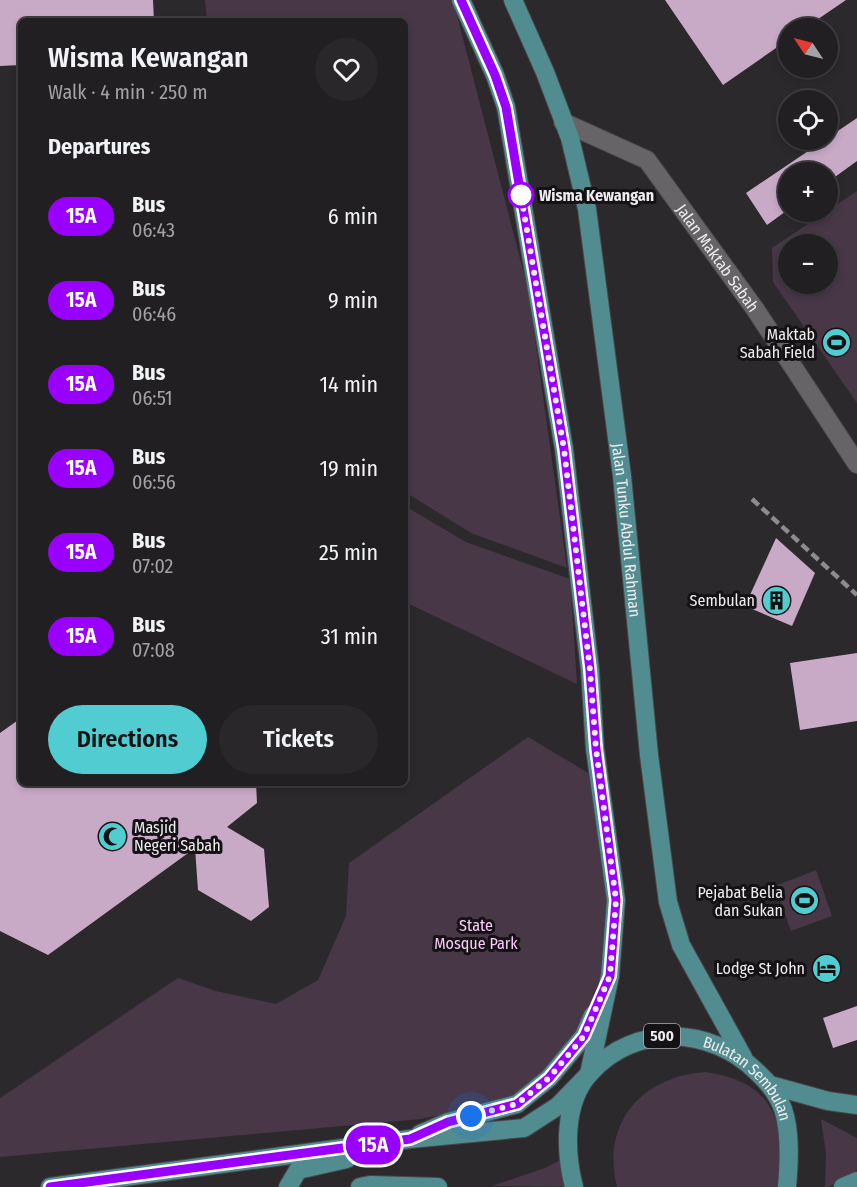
<!DOCTYPE html>
<html lang="en">
<head>
<meta charset="utf-8">
<style>
	body { margin:0; font-family:"Fira Sans Condensed",sans-serif; background:#29272a; color:#f1f3f6; height:100vh; display:flex; flex-direction:column; font-size:22px; white-space:nowrap }
	* { box-sizing:border-box; margin:0 }
	p { font-size:20px; color:#a2a2a5 }
	.icon { flex:none; width:33px; height:33px; fill:none; stroke:currentColor; stroke-width:2; stroke-linecap:round; stroke-linejoin:round }
	.map { position:relative; flex:1; overflow:hidden }
	.details { position:absolute; left:18px; top:18px; width:390px; height:768px; display:flex; flex-direction:column; background:#211f21; border-radius:9px; box-shadow:0 3px 9px #0003,0 0 0 2px #3e3d3f }
	.details>* { flex:none }
	.badge { padding:0 12px; border-radius:20px; font-size:21px; line-height:39px }
	.needle { width:39px; rotate:305deg }
	.controls { position:absolute; left:778px; top:18px; display:grid; gap:12px }
	.controls a { display:grid; place-items:center; width:60px; height:60px; border-radius:50%; background:#211f21; box-shadow:0 3px 9px #0003,0 0 0 2px #3e3d3f; font-size:30px }
	.you { position:absolute; width:30px; height:30px; margin:-15px; border:4px solid #fff; border-radius:50%; background:#1a73e8; box-shadow:0 0 0 9px #1a73e833 }
	.map>.badge { position:absolute; translate:-50% -50%; box-shadow:0 0 0 3px #fff }
	h2 { padding:0 30px; font-size:22px; line-height:54px }
	.round { display:grid; place-items:center; flex:none; width:63px; height:63px; border-radius:32px; background:#29272a }
	.overview { display:flex; align-items:center; justify-content:space-between; height:102px; padding:0 30px }
	h1 { font-size:28px; font-weight:600; line-height:45px }
	.primary-button { display:flex; gap:12px; margin-top:auto; padding:12px 30px }
	.primary-button a { flex:1; height:69px; border-radius:36px; background:#51ccd1; color:#111; font-size:24px; font-weight:600; line-height:69px; text-align:center }
	.primary-button a+a { background:#29272a; color:#f1f3f6 }
	ul { padding:0; list-style:none }
	li { display:flex; align-items:center; gap:18px; height:84px; padding:0 30px }
	li div { flex:1 }
	li b { display:block; font-size:22px }
	li em { font-style:normal }
	li .badge { min-width:66px; font-weight:700; text-align:center }
	.map>svg:first-child { display:block }
	.green { fill:#473747; fill-rule:evenodd }
	.building { fill:#c8aac7 }
	.lines { fill:none; stroke-linecap:round; stroke-linejoin:round }
	.minor-casing { stroke:#484648; stroke-width:20 }
	.major-casing { stroke:#484648; stroke-width:20 }
	.minor { stroke:#676467; stroke-width:18 }
	.major { stroke:#518d90; stroke-width:18 }
	.rail { stroke:#8d8b8d; stroke-width:4.5; stroke-dasharray:9 4.5; stroke-linecap:butt }
	.line-casing { stroke:#fff; stroke-width:14 }
	.line { stroke:#90f; stroke-width:9 }
	.walk { stroke:#eeecee; stroke-width:6; stroke-dasharray:0 10.8 }
	.stop-dot { fill:#fff; stroke:#90f; stroke-width:3 }
	.labels { text-anchor:middle; stroke-width:6; stroke-linejoin:round; paint-order:stroke }
	.shield { fill:#141214; stroke:#adabad; stroke-width:1.5 }
	.shield-label { font-size:15px; font-weight:bold; fill:#eeecee }
	.stop-label { font-size:16px; font-weight:bold; fill:#eeecee; stroke:#141214; text-anchor:start }
	.street-label { font-size:16px; fill:#eeecee; stroke:#141214 }
	.poi-label { font-size:16px; fill:#eeecee; stroke:#141214; text-anchor:end }
	.park-label { font-size:16px; fill:#facaf9; stroke:#141214 }
</style>
</head>
<body>
<div class="map">
<svg width="857" height="1187" viewBox="0 0 857 1187">
	<rect width="100%" height="100%" fill="#2c292c"/>
	<g class="green">
		<path d="M205 0H453L528 289 567 568 471 533 405 492V21H207Z"/>
		<path d="M857 191V403L773 282 772 248ZM789 244H828V284H789Z"/>
		<path d="M405 506 466 542 570 579 577 684 405 602Z"/>
		<path d="M528 737 605 783 615 936 574 1053 528 1098 420 1119 0 1157V1098L178 978 216 991 276 1004 318 980 346 916 349 863Z"/>
		<path d="M816 870 832 916 791 931 775 886Z"/>
		<path d="M706 1072C781 1084 779 1124 787 1187H617C601 1123 642 1076 706 1072Z"/>
		<path d="M821 1119 857 1138V1170L829 1187H825L826 1154Z"/>
		<path d="M577 1151 574 1187 492 1186 545 1168Z"/>
	</g>
	<g class="building">
		<path d="M0 0H153L154 21H21V65L0 66Z"/>
		<path d="M665 0H846L805 28H789V39L723 85Z"/>
		<path d="M857 118V161L828 182V172H789V209L767 225 746 193Z"/>
		<path d="M776 538 815 573 792 626 745 606Z"/>
		<path d="M857 653V721L800 730 790 663Z"/>
		<path d="M21 718V783H256L257 803 227 827 264 849 269 907 251 921 198 890 195 848 48 955 0 931V733Z"/>
		<path d="M857 1006V1040L833 1048 823 1018Z"/>
	</g>
	<g class="lines">
		<defs>
			<g id="minor">
				<path id="s1" d="M563 122 647 160 755 309 857 464"/>
			</g>
			<g id="major">
				<path d="M461 0 495 75 506 107 564 449 590 670 595 749 616 900 610 976 589 1074"/>
				<path id="s2" d="M513 0 545 72 570 138 587 209 622 476 649 755 668 902 681 945 743 1057"/>
				<path d="M770 1085 828 1101 857 1105"/>
				<path d="M420 1134 448 1122 517 1104 549 1078 584 1036 593 1015"/>
				<path d="M50 1187 410 1139 524 1128 558 1106 589 1074"/>
				<path d="M288 1187 298 1170 347 1159"/>
				<path d="M360 1187 370 1185 438 1187"/>
				<path id="s3" d="M574 1187C565 1152 563 1102 590 1073 635 1023 711 1026 757 1072 768 1082 778 1095 783 1109 791 1132 789 1164 787 1187"/>
				<path d="M843 1187 857 1181"/>
			</g>
		</defs>
		<use href="#minor" class="minor-casing"/>
		<use href="#major" class="major-casing"/>
		<use href="#minor" class="minor"/>
		<use href="#major" class="major"/>
		<path class="rail" d="M752 499 857 595"/>
	</g>
	<g class="lines">
		<defs>
			<path id="line" d="M50 1187 410 1139 448 1122 517 1104 549 1078 584 1036 610 976 616 900 596 749 590 670 564 449 506 107 495 75 461 0"/>
		</defs>
		<use href="#line" class="line-casing"/>
		<use href="#line" class="line"/>
		<path class="walk" d="M471 1116 517 1104 549 1078 584 1036 610 976 616 900 596 749 590 670 564 449 521 195"/>
	</g>
	<defs>
		<symbol id="stadium-disc" viewBox="-11 -11 22 22"><circle r="9.5" fill="#51ccd1" stroke="#141214"/><path d="M0-5a6.5 5 0 1 0 0 10a6.5 5 0 1 0 0-10ZM-3.5-1.8h7v3.6h-7Z" fill="#111"/></symbol>
		<symbol id="building-disc" viewBox="-11 -11 22 22"><circle r="9.5" fill="#51ccd1" stroke="#141214"/><path d="M-4-6H4V6H1V3H-1V6H-4ZM-2.5-4.3h1.7v1.8h-1.7ZM.8-4.3h1.7v1.8H.8ZM-2.5-1h1.7V.8h-1.7ZM.8-1h1.7V.8H.8Z" fill="#111"/></symbol>
		<symbol id="mosque-disc" viewBox="-11 -11 22 22"><circle r="9.5" fill="#51ccd1" stroke="#141214"/><path d="M3.5-4.9A6 6 0 1 0 3.5 4.9A5 5 0 1 1 3.5-4.9Z" fill="#111"/></symbol>
		<symbol id="hotel-disc" viewBox="-11 -11 22 22"><circle r="9.5" fill="#51ccd1" stroke="#141214"/><path d="M-6-4.5h1.5V1H6V5H4.5V3h-9V5H-6ZM-4 0a1.8 1.8 0 1 1 3.6 0ZM.5 0V-2.5h3Q6-2.5 6 0Z" fill="#111"/></symbol>
	</defs>
	<g fill-rule="evenodd">
		<use href="#stadium-disc" x="820" y="326" width="33" height="33"/>
		<use href="#building-disc" x="760" y="584" width="33" height="33"/>
		<use href="#mosque-disc" x="96" y="820" width="33" height="33"/>
		<use href="#stadium-disc" x="788" y="884" width="33" height="33"/>
		<use href="#hotel-disc" x="810" y="952" width="33" height="33"/>
	</g>
	<circle class="stop-dot" cx="521" cy="195" r="12"/>
	<g class="labels">
		<rect class="shield" x="644" y="1024" width="36" height="24" rx="4.5"/>
		<g class="shield-label">
			<text x="662" y="1041">500</text>
		</g>
		<g class="stop-label">
			<text x="539" y="201">Wisma Kewangan</text>
		</g>
		<g class="street-label">
			<text dy="6" stroke="none"><textPath href="#s1" startOffset="213">Jalan Maktab Sabah</textPath></text>
			<text dy="6" stroke="none"><textPath href="#s2" startOffset="546">Jalan Tunku Abdul Rahman</textPath></text>
			<text dy="6" stroke="none"><textPath href="#s3" startOffset="304">Bulatan Sembulan</textPath></text>
		</g>
		<g class="poi-label">
			<text x="815" y="340">Maktab<tspan x="815" dy="18">Sabah Field</tspan></text>
			<text x="755" y="606">Sembulan</text>
			<text x="134" y="833" text-anchor="start">Masjid<tspan x="134" dy="18">Negeri Sabah</tspan></text>
			<text x="783" y="898">Pejabat Belia<tspan x="783" dy="18">dan Sukan</tspan></text>
			<text x="805" y="974">Lodge St John</text>
		</g>
		<g class="park-label">
			<text x="476" y="931">State<tspan x="476" dy="18">Mosque Park</tspan></text>
		</g>
	</g>
</svg>
<div class="controls">
<a><svg class="needle" viewBox="-14 -14 28 28"><path d="M0-13l5 13h-10z" fill="#e53935"/><path d="M0 13l5-13h-10z" fill="#a2a2a5"/></svg></a>
<a><svg class="icon" aria-label="locate" viewBox="0 0 24 24"><circle cx="12" cy="12" r="6"/><path d="M12 2v4M12 18v4M2 12h4M18 12h4"/></svg></a>
<a>+</a>
<a>−</a>
</div>
<div class="you" style="left:471px;top:1116px"></div>
<b class="badge" style="left:373px;top:1145px;background:#90f;color:#fff">15A</b>
<section class="details">
<div class="overview"><div><h1>Wisma Kewangan</h1><p>Walk · 4 min · 250 m</p></div><a class="round"><svg class="icon" aria-label="heart" viewBox="0 0 24 24"><path d="M12 20l-8-8c-3-5 5-10 8-4 3-6 11-1 8 4z"/></svg></a></div>
<h2>Departures</h2>
<ul>
<li><span class="badge" style="background:#90f;color:#fff">15A</span><div><b>Bus</b><p>06:43</p></div><em>6 min</em></li>
<li><span class="badge" style="background:#90f;color:#fff">15A</span><div><b>Bus</b><p>06:46</p></div><em>9 min</em></li>
<li><span class="badge" style="background:#90f;color:#fff">15A</span><div><b>Bus</b><p>06:51</p></div><em>14 min</em></li>
<li><span class="badge" style="background:#90f;color:#fff">15A</span><div><b>Bus</b><p>06:56</p></div><em>19 min</em></li>
<li><span class="badge" style="background:#90f;color:#fff">15A</span><div><b>Bus</b><p>07:02</p></div><em>25 min</em></li>
<li><span class="badge" style="background:#90f;color:#fff">15A</span><div><b>Bus</b><p>07:08</p></div><em>31 min</em></li>
</ul>
<div class="primary-button"><a>Directions</a><a>Tickets</a></div>
</section>
</div>
</body>
</html>
